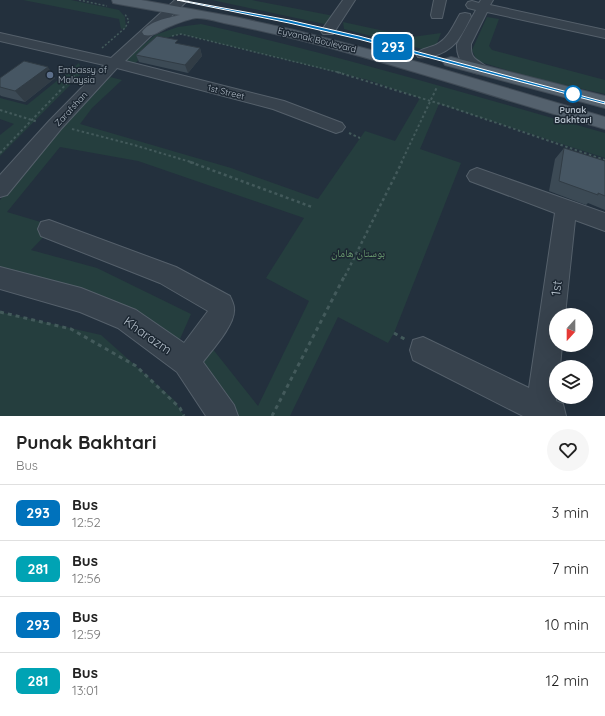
<!DOCTYPE html>
<html lang="en">
<head>
<meta charset="utf-8">
<style>
	body { margin:0; font-family:Quicksand,"Noto Naskh Arabic",sans-serif; background:#f6f6f6; color:#222; height:100vh; display:flex; flex-direction:column; font-size:15px; white-space:nowrap }
	* { box-sizing:border-box; margin:0 }
	p { font-size:13px; color:#767676 }
	.icon { flex:none; width:22px; height:22px; fill:none; stroke:currentColor; stroke-width:2; stroke-linecap:round; stroke-linejoin:round }
	.map { position:relative; height:416px; overflow:hidden }
	.details { display:flex; flex-direction:column; background:#fff; flex:1 }
	.details>* { flex:none }
	.badge { padding:0 8px; border-radius:6px; font-size:14px; line-height:26px }
	.needle { width:26px; rotate:201deg }
	.controls { position:absolute; left:549px; top:308px; display:grid; gap:8px }
	.controls a { display:grid; place-items:center; width:44px; height:44px; border-radius:50%; background:#fff; box-shadow:0 4px 16px #0002; font-size:20px }
	.map>.badge { position:absolute; translate:-50% -50%; box-shadow:0 0 0 2px #fff }
	.round { display:grid; place-items:center; flex:none; width:42px; height:42px; border-radius:21px; background:#f6f6f6 }
	.overview { display:flex; align-items:center; justify-content:space-between; height:68px; padding:0 16px }
	h1 { font-size:19px; font-weight:800; line-height:30px }
	ul { padding:0; list-style:none }
	li { display:flex; align-items:center; gap:12px; height:56px; padding:0 16px; border-top:1px solid #e0e0e0 }
	li div { flex:1 }
	li b { display:block; font-size:15px }
	li em { font-style:normal }
	li .badge { min-width:44px; font-weight:700; text-align:center }
	.map>svg:first-child { display:block }
	.green { fill:#253e3e }
	.lines { fill:none; stroke-linecap:round; stroke-linejoin:round }
	.minor-casing { stroke:#55606b; stroke-width:2 }
	.major-casing { stroke:#404b56; stroke-width:2 }
	.path-far3 { stroke:#435a5b; stroke-width:1.5; stroke-dasharray:2 2; stroke-linecap:butt }
	.path-far2 { stroke:#435a5b; stroke-width:2; stroke-dasharray:2.5 2.5; stroke-linecap:butt }
	.path-far1 { stroke:#435a5b; stroke-width:2.5; stroke-dasharray:3 3; stroke-linecap:butt }
	.path { stroke:#435a5b; stroke-width:3; stroke-dasharray:4 4; stroke-linecap:butt }
	.minor { fill:#37424d; fill-rule:evenodd }
	.major { fill:#54616d; fill-rule:evenodd }
	.wall { fill:#3c4a55 }
	.shaded-wall { fill:#313c45 }
	.building { fill:#465663; stroke:#313c45 }
	.line { fill:#0072bc; stroke:#fff }
	.service-dot { fill:#5c6f8a; stroke:#1c2732; stroke-width:1.5 }
	.stop-dot { fill:#fff; stroke:#0072bc; stroke-width:2 }
	.labels { text-anchor:middle; stroke-width:3; stroke-linejoin:round; paint-order:stroke }
	.far-street-label { font-size:9px; fill:#b2bdc8; stroke:#1c2732 }
	.far-poi-label { font-size:9px; fill:#b2bdc8; stroke:#1c2732; text-anchor:start }
	.far-stop-label { font-size:9px; font-weight:bold; fill:#b2bdc8; stroke:#1c2732 }
	.park-label { font-size:11px; fill:#699a6f; stroke:#1c2732 }
	.near-street-label { font-size:13px; fill:#b2bdc8; stroke:#1c2732 }
</style>
</head>
<body>
<div class="map">
<svg width="605" height="416" viewBox="0 0 605 416">
	<rect width="100%" height="100%" fill="#23303d"/>
	<g class="green">
		<path d="M23 0H71L119 10 125 17 126 28 121 29 119 19Z"/>
		<path d="M212 0H252L334 16 329 25Z"/>
		<path d="M487 17 499 19 489 46 492 50 605 80V94L533 78 477 61 472 50Z"/>
		<path d="M343 22 412 37 441 33 436 46 422 49 344 29Z"/>
		<path d="M201 24C338 55 471 95 605 133V158L439 104 420 149 461 163 394 333 388 343 338 317 290 416H227L195 360 208 343 258 406 309 301 266 278 304 218 138 161 60 147 7 212 54 226 31 250 97 268 191 314 176 348 0 273V200L59 128 110 77 122 80 92 108 80 124 231 168 318 199 365 131 395 141 420 98 368 80 181 34 162 39 133 65 123 62 155 35 178 27Z"/>
		<path d="M79 63 82 73 0 156V135L14 124 0 119V98L27 105Z"/>
		<path d="M0 312 101 335 174 400 184 416H0Z"/>
	</g>
	<g class="lines">
		<defs>
			<g id="minor">
				<path d="M175 0H188L125 61 284 101 342 123 345 127 342 131 336 133 273 109 117 68 61 129 7 195 0 197V175L49 121 104 65 0 41V33L111 58Z"/>
				<path d="M343 0H355L333 34H323L321 31Z"/>
				<path d="M434 0H446L442 18H432L431 15Z"/>
				<path d="M481 0H493L490 5 605 30V38L487 12 471 44C470 63 480 58 489 70L486 73C469 77 456 60 457 44L476 10 468 8 466 5 468 2 472 1 479 3Z"/>
				<path d="M465 13 470 14 471 17C461 36 456 50 433 56 428 57 424 58 418 57L416 54C420 48 432 48 439 43 449 37 454 24 460 14Z"/>
				<path d="M477 168 605 213V231L575 220 565 315H556V345H562L560 367H556V401L563 404 566 416H523L413 360 410 350 413 340 423 337 529 388 555 213 470 181 467 176 470 171Z"/>
				<path d="M49 220 176 267 230 296C232 301 235 306 234 311 234 326 212 350 203 362L234 405 238 416H206L177 372 118 328 80 312 0 289V267L81 288 136 310 184 343 208 311 160 283 41 236 38 229 41 222Z"/>
			</g>
			<g id="major">
				<path d="M112 0H141L235 17 294 30 421 63 605 117V129C478 93 354 49 224 23 216 21 206 18 197 18 191 18 173 25 166 28 158 32 153 37 144 35L142 32C149 21 168 18 180 15L118 4 113 3Z"/>
				<path d="M451 57 605 96V108L445 65 443 62 445 59Z"/>
			</g>
		</defs>
		<use href="#minor" class="minor-casing"/>
		<use href="#major" class="major-casing"/>
		<g class="path-far3">
			<path d="M79 0 107 6"/>
			<path d="M172 36 181 34 341 73"/>
			<path d="M102 48 125 28 129 21 125 14"/>
			<path d="M77 73 83 67"/>
		</g>
		<g class="path-far2">
			<path d="M337 72 450 107 605 160"/>
			<path d="M0 110 38 122"/>
			<path d="M72 129 134 145 194 163"/>
			<path d="M349 133 360 138"/>
			<path d="M0 153 78 72"/>
			<path d="M401 163 437 87"/>
		</g>
		<g class="path-far1">
			<path d="M190 162 312 207"/>
			<path d="M345 276 402 162"/>
		</g>
		<g class="path">
			<path d="M0 312 71 329 136 366 180 408 184 416"/>
			<path d="M394 333 406 340"/>
			<path d="M272 416 345 275"/>
		</g>
		<use href="#minor" class="minor"/>
		<use href="#major" class="major"/>
	</g>
	<g class="wall">
		<path d="M179 44 200 48 202 56 188 73 139 62 136 55Z"/>
		<path d="M0 78H55L25 102 1 96 0 95Z"/>
		<path d="M564 148 605 161V210L588 203 586 205 549 191 555 159Z"/>
	</g>
	<g class="shaded-wall">
		<path d="M200 48 202 56 188 73 185 65Z"/>
		<path d="M48 67 55 78 25 102 15 91Z"/>
	</g>
	<g class="building">
		<path d="M157 36 178 40 175 43 200 48 185 65 136 55Z"/>
		<path d="M24 61 48 67 15 91 0 87V78Z"/>
		<path d="M564 148 605 161V196L598 193V195L559 181Z"/>
	</g>
	<path class="line" d="M177 0H180L289 20 359 36 605 102V104L358 39 289 23Z"/>
	<circle class="service-dot" cx="50" cy="75" r="4"/>
	<circle class="stop-dot" cx="573" cy="94" r="8"/>
	<g class="labels">
		<g class="far-street-label">
			<text transform="translate(317 40) rotate(14)" y="3">Eyvanak Boulevard</text>
			<text transform="translate(226 92) rotate(14)" y="3">1st Street</text>
			<text transform="translate(71 109) rotate(-47)" y="3">Zarafshan</text>
		</g>
		<g class="far-poi-label">
			<text x="58" y="73">Embassy of<tspan x="58" dy="10">Malaysia</tspan></text>
		</g>
		<g class="far-stop-label">
			<text x="573" y="113">Punak<tspan x="573" dy="10">Bakhtari</tspan></text>
		</g>
		<g class="park-label">
			<text x="358" y="257">بوستان هامان</text>
		</g>
		<g class="near-street-label">
			<text transform="translate(556 288) rotate(-83)" y="5">1st</text>
			<text transform="translate(148 335) rotate(35)" y="5">Kharazm</text>
		</g>
	</g>
</svg>
<div class="controls">
<a><svg class="needle" viewBox="-14 -14 28 28"><path d="M0-13l5 13h-10z" fill="#e53935"/><path d="M0 13l5-13h-10z" fill="#767676"/></svg></a>
<a><svg class="icon" aria-label="layers" viewBox="0 0 24 24"><path d="M12 4l9 5-9 5-9-5zM3 14l9 5 9-5"/></svg></a>
</div>
<b class="badge" style="left:393px;top:47px;background:#0072bc;color:#fff">293</b>
</div>
<section class="details">
<div class="overview"><div><h1>Punak Bakhtari</h1><p>Bus</p></div><a class="round"><svg class="icon" aria-label="heart" viewBox="0 0 24 24"><path d="M12 20l-8-8c-3-5 5-10 8-4 3-6 11-1 8 4z"/></svg></a></div>
<ul>
<li><span class="badge" style="background:#0072bc;color:#fff">293</span><div><b>Bus</b><p>12:52</p></div><em>3 min</em></li>
<li><span class="badge" style="background:#00a3b4;color:#fff">281</span><div><b>Bus</b><p>12:56</p></div><em>7 min</em></li>
<li><span class="badge" style="background:#0072bc;color:#fff">293</span><div><b>Bus</b><p>12:59</p></div><em>10 min</em></li>
<li><span class="badge" style="background:#00a3b4;color:#fff">281</span><div><b>Bus</b><p>13:01</p></div><em>12 min</em></li>
</ul>
</section>
</body>
</html>
